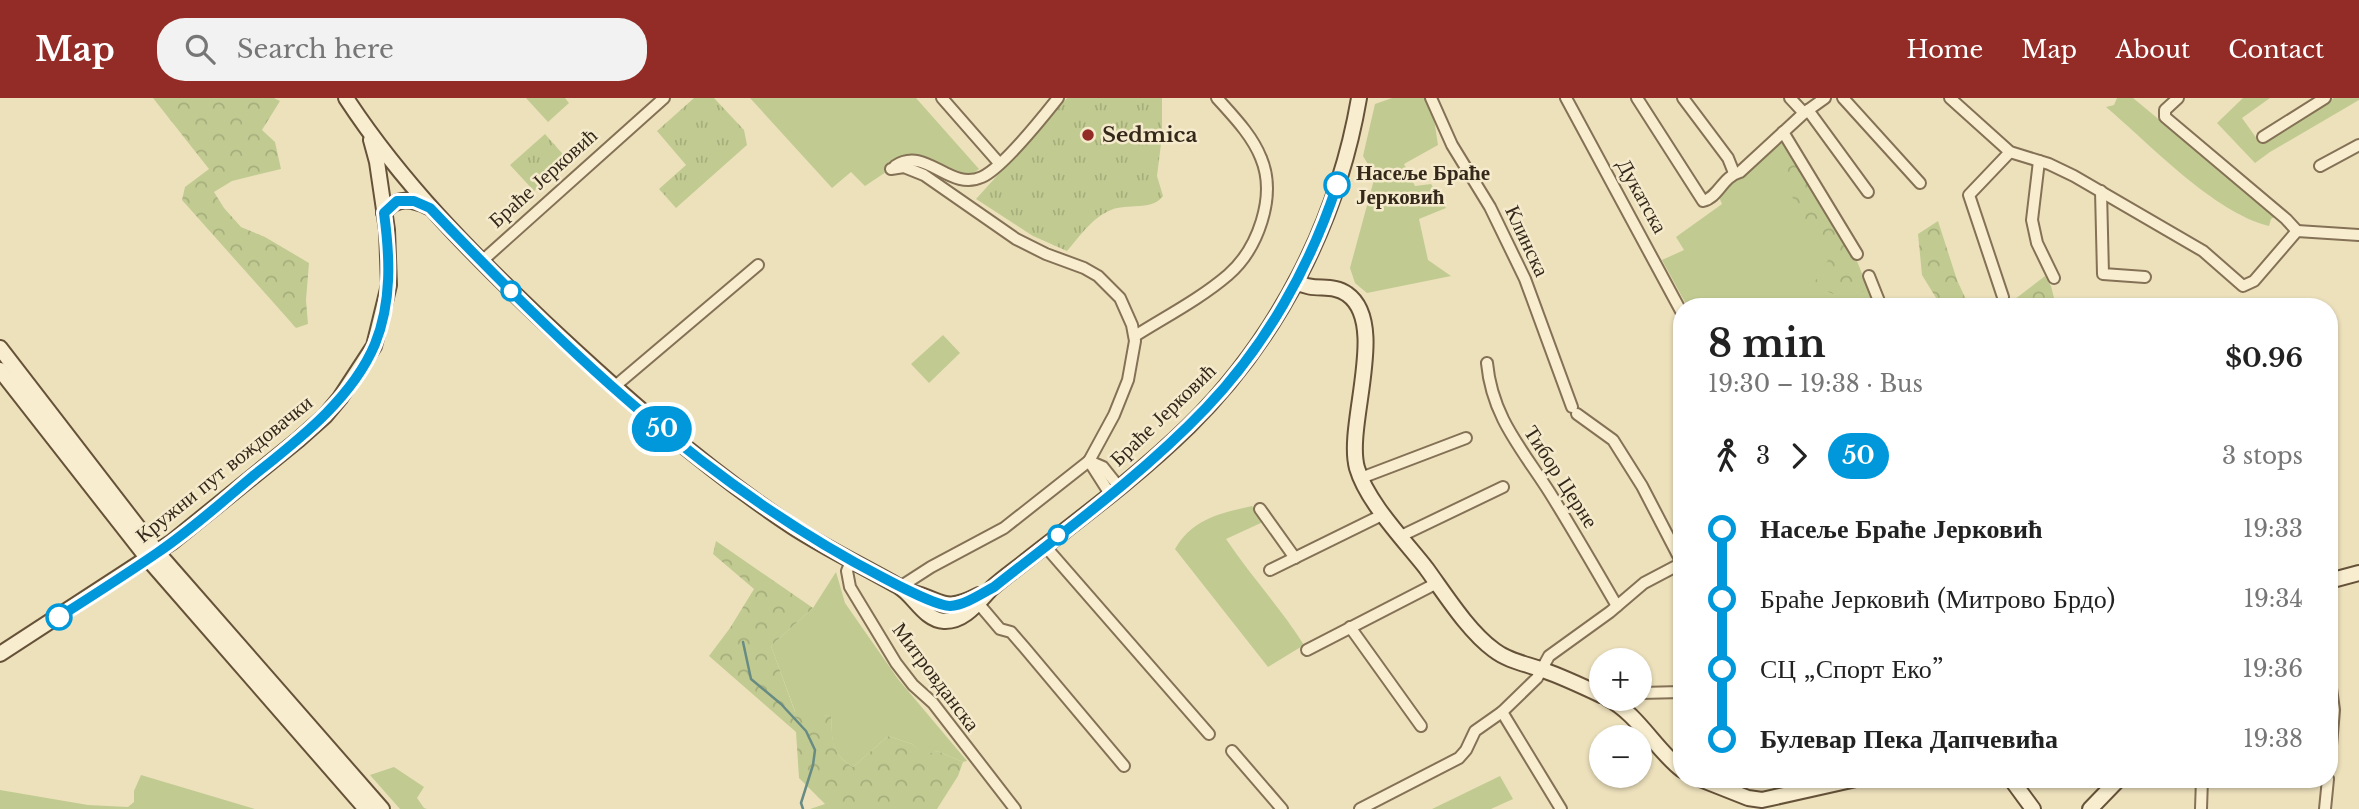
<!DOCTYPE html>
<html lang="en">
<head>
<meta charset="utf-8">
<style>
	body { margin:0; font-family:"Libre Baskerville",serif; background:#f2f2f2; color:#222; height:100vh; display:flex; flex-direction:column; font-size:26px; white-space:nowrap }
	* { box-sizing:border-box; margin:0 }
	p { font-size:23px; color:#767676 }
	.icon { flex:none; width:38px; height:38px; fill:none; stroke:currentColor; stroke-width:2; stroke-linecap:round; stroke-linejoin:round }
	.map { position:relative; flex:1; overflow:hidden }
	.details { position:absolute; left:1673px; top:200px; width:665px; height:490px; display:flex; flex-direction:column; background:#fff; border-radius:28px; box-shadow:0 2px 5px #0004 }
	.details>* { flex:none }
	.badge { padding:0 14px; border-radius:23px; font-size:24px; line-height:46px }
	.controls { position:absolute; left:1589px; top:550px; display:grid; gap:14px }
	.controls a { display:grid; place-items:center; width:63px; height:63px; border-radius:50%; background:#fff; box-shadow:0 2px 5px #0004; font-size:35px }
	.map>.badge { position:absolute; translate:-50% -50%; box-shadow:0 0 0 4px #fff }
	.legs { display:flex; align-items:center; gap:10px; height:77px; padding:0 35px; font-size:23px }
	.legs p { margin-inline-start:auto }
	.summary { display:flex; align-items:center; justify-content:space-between; height:119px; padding:0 35px }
	h1 { font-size:38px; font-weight:800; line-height:52px }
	ul { padding:0 35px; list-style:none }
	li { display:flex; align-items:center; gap:24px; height:70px; font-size:26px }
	li i { display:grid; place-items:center; width:10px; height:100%; margin:0 9px; background:currentColor }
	li i::after { content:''; width:18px; height:18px; margin:-9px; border:5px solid; border-radius:50%; background:#fff }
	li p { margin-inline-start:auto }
	li:first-child i { background:linear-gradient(#0000 50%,currentColor 0) }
	li:last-child i { background:linear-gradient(currentColor 50%,#0000 0) }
	header { display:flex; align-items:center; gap:42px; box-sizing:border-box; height:98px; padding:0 35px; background:#932b26; color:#fff }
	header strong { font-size:33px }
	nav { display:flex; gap:38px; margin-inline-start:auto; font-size:24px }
	.search { width:490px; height:63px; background:#f2f2f2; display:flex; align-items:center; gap:18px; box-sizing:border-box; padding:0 24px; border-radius:28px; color:#767676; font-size:26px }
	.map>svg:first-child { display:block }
	.grass { fill:#c1cb91 }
	.forest { fill:url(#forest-crowns) }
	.park { fill:url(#park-tufts) }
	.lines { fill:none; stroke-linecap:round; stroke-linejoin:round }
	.stream { stroke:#688b84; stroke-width:2.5 }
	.street-casing { stroke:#847156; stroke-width:14 }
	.secondary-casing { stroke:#665239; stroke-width:18 }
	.street { stroke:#f8eecf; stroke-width:10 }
	.secondary { stroke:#f8eecf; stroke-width:14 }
	.line-1-casing { stroke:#fff; stroke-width:16 }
	.line-1 { stroke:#0098da; stroke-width:10 }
	.poi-dot { fill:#932b26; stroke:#f5ebcc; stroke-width:2.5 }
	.stop-1-dot { fill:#fff; stroke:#0098da; stroke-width:3.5 }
	.labels { text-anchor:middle; stroke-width:5; stroke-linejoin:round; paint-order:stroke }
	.poi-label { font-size:21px; font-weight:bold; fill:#34281b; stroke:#f5ebcc; text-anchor:start }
	.stop-label { font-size:21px; font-weight:bold; fill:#34281b; stroke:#f5ebcc; text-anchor:start }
	.street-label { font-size:21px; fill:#34281b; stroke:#f5ebcc }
</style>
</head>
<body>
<header>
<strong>Map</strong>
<div class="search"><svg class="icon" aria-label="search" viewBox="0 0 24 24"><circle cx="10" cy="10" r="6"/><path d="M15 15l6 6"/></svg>Search here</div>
<nav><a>Home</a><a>Map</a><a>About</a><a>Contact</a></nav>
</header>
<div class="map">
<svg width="2359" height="711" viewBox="0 0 2359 711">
	<defs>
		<pattern id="forest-crowns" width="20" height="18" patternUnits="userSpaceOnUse" patternTransform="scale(1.75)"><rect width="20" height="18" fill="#c1cb91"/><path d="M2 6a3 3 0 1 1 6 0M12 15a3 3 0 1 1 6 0" fill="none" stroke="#a6ae7c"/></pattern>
		<pattern id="park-tufts" width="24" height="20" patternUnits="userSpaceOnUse" patternTransform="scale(1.75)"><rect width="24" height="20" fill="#c1cb91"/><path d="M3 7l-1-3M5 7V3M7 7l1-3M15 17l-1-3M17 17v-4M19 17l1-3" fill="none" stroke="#a6ae7c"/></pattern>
	</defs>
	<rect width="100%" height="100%" fill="#ede1bc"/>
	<g class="grass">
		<path d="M526 0H565L569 5 548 24Z"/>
		<path d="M750 0H916L979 71 971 77 964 78 901 64 865 88 851 74 832 90Z"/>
		<path d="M1392 0H1424L1433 14 1438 47 1404 66 1415 88 1431 86 1446 110 1419 121 1428 162 1451 178 1367 195 1355 185 1350 170 1375 78 1363 58 1375 6Z"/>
		<path d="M2117 0H2133L2276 118 2271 121 2269 128C2213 114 2150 46 2106 9L2114 7Z"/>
		<path d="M2243 0H2270L2242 20 2260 45 2334 0H2359V2L2270 54 2255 65 2217 25Z"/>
		<path d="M1780 40 1857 163 1875 208H1687L1662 162 1684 152 1676 139 1722 106 1718 97 1732 80 1740 81Z"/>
		<path d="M943 237 960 255 929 285 911 266Z"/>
		<path d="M1252 408 1263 424 1226 441C1250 477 1280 509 1304 547L1268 569 1175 451C1192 421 1221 415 1252 408Z"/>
		<path d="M836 474 845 505 898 581 967 663 963 664 937 653 926 658 912 646 888 638 853 669C829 653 833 645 831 618L796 616 771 548 813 510Z"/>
		<path d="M394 669 424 689 417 700 424 710 427 711H400L370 677Z"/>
		<path d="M141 677 255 711H0V692L88 707 128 709 134 704V693Z"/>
		<path d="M1500 678 1513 701 1491 711H1432Z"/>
	</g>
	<g class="forest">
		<path d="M153 0H274L280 3 262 32 275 44 281 71 232 83 214 94 224 110 241 129 265 139 309 165 306 202 308 226 296 230 182 102 185 89 209 71Z"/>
		<path d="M1787 54 1824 109 1868 192C1841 201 1837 200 1814 185L1828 162 1803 127 1800 111 1776 75Z"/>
		<path d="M1938 123 1957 182 1969 208H1941L1922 177 1918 136Z"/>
		<path d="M2045 178 2051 188 2056 208H2006Z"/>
		<path d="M716 443 813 510 771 548 795 614 831 618C833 643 830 655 853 669L888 638 912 646 926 657 937 653 963 664 958 678 937 711H810L825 706 799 680 796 634 709 558 730 530 754 491 713 456Z"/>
	</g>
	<g class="park">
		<path d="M694 0H714L744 32 747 47 676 110 659 91 686 67 657 33Z"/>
		<path d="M1067 0H1162V38L1157 78 1163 98C1153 113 1127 105 1111 112 1093 119 1080 138 1067 153L1033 138 976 101Z"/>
		<path d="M545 36 568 62 534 93 510 67Z"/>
	</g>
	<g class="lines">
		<path class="stream" d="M743 544 751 581 781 606 806 633 815 652 813 667 801 705 803 711"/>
		<defs>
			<g id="street">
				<path d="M942 0 999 65"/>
				<path d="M1431 0 1452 47 1490 109 1525 181 1572 309"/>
				<path d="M1566 0 1682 215"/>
				<path d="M1637 0 1703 103C1719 99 1722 79 1740 74L1804 15 1825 0"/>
				<path d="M1683 0 1728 60 1734 75"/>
				<path d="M1790 0 1804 15"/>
				<path d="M1843 0 1920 85"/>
				<path d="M1950 0 2010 54 2049 66 2074 78 2203 153 2243 188 2254 183 2297 133 2359 137"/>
				<path d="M2178 0 2165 12V19L2286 121 2297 133"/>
				<path d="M1808 12 1868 94"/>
				<path d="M1783 34 1857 156"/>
				<path d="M2263 39 2325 0"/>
				<path d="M2039 63 2032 122 2037 145 2054 180"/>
				<path d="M895 68C926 47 949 94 982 79 1002 70 1043 19 1058 0"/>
				<path d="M2320 68 2359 47"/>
				<path d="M891 71 904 69 924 77 1016 141 1046 156 1084 170 1098 178 1120 200 1132 227 1135 243 1128 282 1114 317 1089 363 1004 430 931 469 900 489"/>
				<path d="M2101 93 2103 176 2145 179"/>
				<path d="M482 163 664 0"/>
				<path d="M1869 178 1881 208"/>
				<path d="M2003 199 1969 97 2010 54"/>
				<path d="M1135 238C1165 219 1200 201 1228 177 1258 151 1277 98 1261 60 1252 37 1233 18 1217 0"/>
				<path d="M1487 265C1492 319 1522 351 1550 395 1573 432 1595 470 1617 508"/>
				<path d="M614 289 758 167"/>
				<path d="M1089 363 1103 369 1119 389"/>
				<path d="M1089 363 1110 396"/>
				<path d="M1361 380 1466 340"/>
				<path d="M1260 411 1295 460"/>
				<path d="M1401 438 1503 389"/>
				<path d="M1045 448 1209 636"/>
				<path d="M851 463 847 473 850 489 896 565 913 587 933 605 1015 711"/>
				<path d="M1270 472 1384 416"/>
				<path d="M978 505 1000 531 1011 534 1024 549 1124 668"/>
				<path d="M1350 529 1421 628"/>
				<path d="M1307 552 1437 485"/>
				<path d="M2329 576 2334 612 2329 671"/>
				<path d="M1640 595 1682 594"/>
				<path d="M1502 614 1561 711"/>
				<path d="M1232 653 1282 711"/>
				<path d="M1360 711 1459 660 1466 652 1475 633 1502 614 1537 580 1549 558 1610 514 1644 485 1682 465 1642 388 1613 342 1577 316"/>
				<path d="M2201 711 2202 681"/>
				<path d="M2325 711 2328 681"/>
			</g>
			<g id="secondary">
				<path d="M346 0C401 84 471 155 544 224 623 298 703 369 793 429 827 451 863 468 898 488 914 497 924 522 944 523 965 524 979 503 992 490 1003 480 1016 471 1027 462 1082 419 1139 377 1189 328 1278 240 1338 123 1359 0"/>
				<path d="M384 115C396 98 412 101 429 109"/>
				<path d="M1296 184C1314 194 1332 185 1347 196 1389 225 1345 327 1357 370 1367 404 1404 442 1426 470 1445 496 1468 533 1494 552 1508 563 1527 566 1543 572 1563 579 1582 588 1601 597"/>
				<path d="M0 250 158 455 382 711"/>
				<path d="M0 272 148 461 366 711"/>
				<path d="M2329 483 2359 475"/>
				<path d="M910 494C944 502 942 516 979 497"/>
				<path d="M0 556 172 444 298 342 325 318 340 300 374 248 389 187 387 132 377 64 371 42"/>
				<path d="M1607 600C1638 616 1655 651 1682 672"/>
				<path d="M1700 681 1748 700 1762 702 1856 681"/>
				<path d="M2011 681 2033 711"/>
				<path d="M2090 711 2119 681"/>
			</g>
		</defs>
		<use href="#street" class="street-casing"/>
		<use href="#secondary" class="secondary-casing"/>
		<use href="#street" class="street"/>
		<use href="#secondary" class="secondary"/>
	</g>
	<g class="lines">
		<defs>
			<path id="line-1" d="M59 519C92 498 125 477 157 455 191 432 222 404 253 378 298 342 352 301 375 246 392 204 390 159 384 115L397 103H414L430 110C564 251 708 389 882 479 895 486 937 508 950 508 965 507 981 496 994 489 1066 432 1142 377 1206 310 1266 247 1310 169 1337 87"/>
		</defs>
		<use href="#line-1" class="line-1-casing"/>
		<use href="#line-1" class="line-1"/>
	</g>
	<circle class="poi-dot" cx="1088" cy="37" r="7"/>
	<g class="stop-1-dot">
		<circle cx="1337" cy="87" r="12"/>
		<circle cx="511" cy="193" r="9"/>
		<circle cx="1058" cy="437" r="9"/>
		<circle cx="59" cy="519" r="12"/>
	</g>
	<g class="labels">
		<g class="poi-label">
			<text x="1102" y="44">Sedmica</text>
		</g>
		<g class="stop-label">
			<text x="1356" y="82">Насеље Браће<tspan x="1356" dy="24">Јерковић</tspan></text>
		</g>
		<g class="street-label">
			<text transform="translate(543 80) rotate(-42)" y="7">Браће Јерковић</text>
			<text transform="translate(1642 98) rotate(61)" y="7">Дукатска</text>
			<text transform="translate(1527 143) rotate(65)" y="7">Клинска</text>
			<text transform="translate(1163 317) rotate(-44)" y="7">Браће Јерковић</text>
			<text transform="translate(224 371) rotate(-39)" y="7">Кружни пут вождовачки</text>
			<text transform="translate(1561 379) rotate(57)" y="7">Тибор Церне</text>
			<text transform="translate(936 579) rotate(53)" y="7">Митровданска</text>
		</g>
	</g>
</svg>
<div class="controls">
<a>+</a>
<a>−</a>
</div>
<b class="badge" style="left:662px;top:331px;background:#0098da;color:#fff">50</b>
<section class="details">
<div class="summary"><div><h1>8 min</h1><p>19:30 – 19:38 · Bus</p></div><b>$0.96</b></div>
<div class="legs"><svg class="icon" aria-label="walk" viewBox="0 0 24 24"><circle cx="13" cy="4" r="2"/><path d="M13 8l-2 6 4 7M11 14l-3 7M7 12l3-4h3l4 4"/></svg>3<svg class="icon" aria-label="forward" viewBox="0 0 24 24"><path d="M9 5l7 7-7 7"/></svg><b class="badge" style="background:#0098da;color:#fff">50</b><p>3 stops</p></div>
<ul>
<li><i style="color:#0098da"></i><b>Насеље Браће Јерковић</b><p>19:33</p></li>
<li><i style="color:#0098da"></i><span>Браће Јерковић (Митрово Брдо)</span><p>19:34</p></li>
<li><i style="color:#0098da"></i><span>СЦ „Спорт Еко”</span><p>19:36</p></li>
<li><i style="color:#0098da"></i><b>Булевар Пека Дапчевића</b><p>19:38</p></li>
</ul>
</section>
</div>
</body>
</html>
